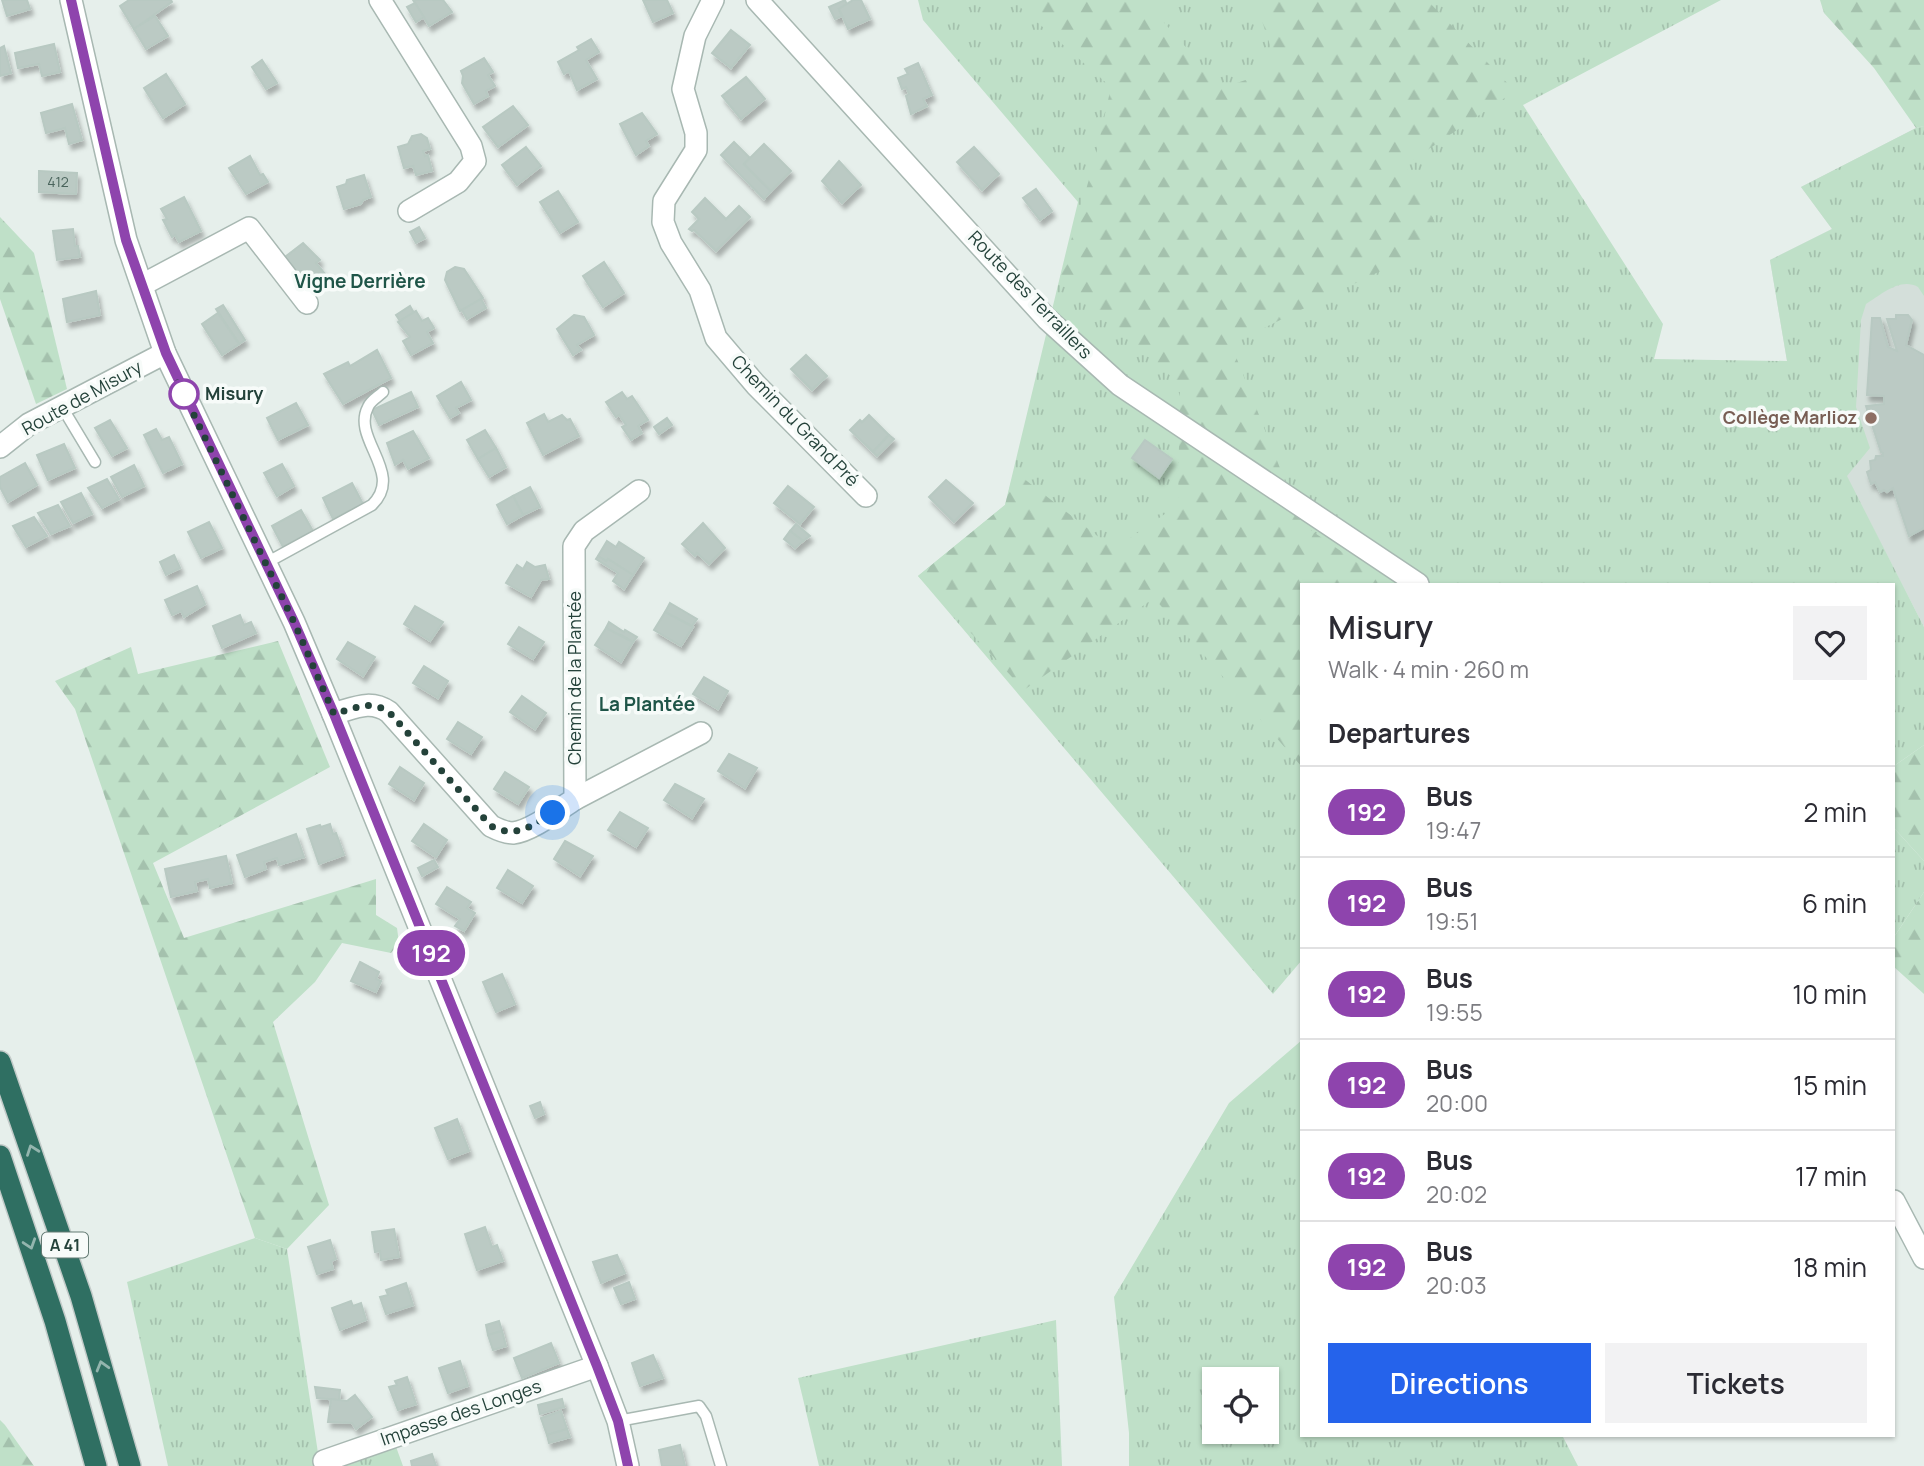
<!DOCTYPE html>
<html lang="en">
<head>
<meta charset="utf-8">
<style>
	body { margin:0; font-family:Manrope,sans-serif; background:#f2f2f3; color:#2b2b33; height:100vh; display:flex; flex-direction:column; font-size:26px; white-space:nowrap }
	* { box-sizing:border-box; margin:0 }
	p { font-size:23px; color:#7c7c81 }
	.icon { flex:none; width:38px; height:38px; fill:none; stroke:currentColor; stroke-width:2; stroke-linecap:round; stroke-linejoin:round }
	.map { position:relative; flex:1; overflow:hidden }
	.details { position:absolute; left:1300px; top:583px; width:595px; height:854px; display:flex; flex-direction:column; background:#fff; border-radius:0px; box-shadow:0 2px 5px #0004 }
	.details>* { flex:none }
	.badge { padding:0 14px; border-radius:23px; font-size:24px; line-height:46px }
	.controls { position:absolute; left:1202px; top:1367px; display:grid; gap:14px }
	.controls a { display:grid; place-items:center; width:77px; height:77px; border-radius:0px; background:#fff; box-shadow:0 2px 5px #0004; font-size:35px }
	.you { position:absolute; width:35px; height:35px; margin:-18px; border:5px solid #fff; border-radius:50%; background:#1a73e8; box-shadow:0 0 0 10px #1a73e833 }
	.map>.badge { position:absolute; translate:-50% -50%; box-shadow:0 0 0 4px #fff }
	h2 { padding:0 28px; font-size:26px; line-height:63px }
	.round { display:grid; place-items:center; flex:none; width:74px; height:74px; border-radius:0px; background:#f2f2f3 }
	.head { display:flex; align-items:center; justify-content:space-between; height:119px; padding:0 28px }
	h1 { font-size:33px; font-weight:600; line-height:52px }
	.action { display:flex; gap:14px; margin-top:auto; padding:14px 28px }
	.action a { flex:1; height:80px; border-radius:0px; background:#2563eb; color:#fff; font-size:28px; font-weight:600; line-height:80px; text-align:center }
	.action a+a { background:#f2f2f3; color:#2b2b33 }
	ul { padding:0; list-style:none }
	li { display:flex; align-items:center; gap:21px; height:91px; padding:0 28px; border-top:2px solid #e1e1e2 }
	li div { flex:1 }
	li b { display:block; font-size:26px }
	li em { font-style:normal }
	li .badge { min-width:77px; font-weight:700; text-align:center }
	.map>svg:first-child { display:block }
	.built { fill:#d4dfda }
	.grass { fill:url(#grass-tufts); fill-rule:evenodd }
	.forest { fill:url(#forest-firs) }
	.building { fill:#bbcac4; stroke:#b8c9c2; stroke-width:2; filter:url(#shadow) }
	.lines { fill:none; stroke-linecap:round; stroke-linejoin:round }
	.service-casing { stroke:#a8b8b2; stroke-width:13 }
	.minor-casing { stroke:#a8b8b2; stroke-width:24 }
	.tertiary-casing { stroke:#a8b8b2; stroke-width:24 }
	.motorway-casing { stroke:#c2cac8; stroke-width:24 }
	.service { stroke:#fff; stroke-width:10 }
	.minor { stroke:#fff; stroke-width:21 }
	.tertiary { stroke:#fff; stroke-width:21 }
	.motorway { stroke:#2f6f62; stroke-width:21 }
	.oneway { stroke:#93b5ae }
	.line-casing { stroke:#fff; stroke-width:16 }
	.line { stroke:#8e44ad; stroke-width:10 }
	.walk { stroke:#24423a; stroke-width:7; stroke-dasharray:0 12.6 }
	.stop-dot { fill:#fff; stroke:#8e44ad; stroke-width:3.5 }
	.education-dot { fill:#8d6e63; stroke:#f7fbf9; stroke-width:2.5 }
	.labels { text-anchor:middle; stroke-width:7; stroke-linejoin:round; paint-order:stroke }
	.number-label { font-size:14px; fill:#4a645c }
	.shield { fill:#f7fbf9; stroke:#637a73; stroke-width:2 }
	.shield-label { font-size:16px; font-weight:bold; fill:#24423a }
	.street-label { font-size:18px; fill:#24423a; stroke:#f7fbf9 }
	.stop-label { font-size:18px; font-weight:bold; fill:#24423a; stroke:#f7fbf9; text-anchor:start }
	.education-label { font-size:18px; font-weight:bold; fill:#785e54; stroke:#f7fbf9; text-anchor:end }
	.neighbourhood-label { font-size:19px; font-weight:bold; fill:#1f5548; stroke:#f7fbf9 }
</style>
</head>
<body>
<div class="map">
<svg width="1924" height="1466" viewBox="0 0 1924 1466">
	<defs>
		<pattern id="grass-tufts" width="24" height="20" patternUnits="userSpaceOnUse" patternTransform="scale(1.75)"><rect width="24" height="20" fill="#bfe0c8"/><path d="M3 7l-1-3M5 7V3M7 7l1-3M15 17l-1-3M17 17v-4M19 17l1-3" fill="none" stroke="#a4c1ad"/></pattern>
		<pattern id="forest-firs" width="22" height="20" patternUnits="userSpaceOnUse" patternTransform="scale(1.75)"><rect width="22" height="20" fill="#bfe0c8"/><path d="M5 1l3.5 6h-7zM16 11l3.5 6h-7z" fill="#a4c1ad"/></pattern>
		<filter id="shadow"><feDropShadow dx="3" dy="5.5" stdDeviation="2" flood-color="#0004"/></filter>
	</defs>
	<rect width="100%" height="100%" fill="#e6efeb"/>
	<path class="built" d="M1924 126V627L1787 361 1770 260 1832 229 1801 187 1916 128Z"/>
	<g class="grass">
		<path d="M918 0H1721L1523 105 1663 324 1654 359 1787 361 1770 260 1832 229 1801 187 1916 128 1924 126V296L1918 287C1900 277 1881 295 1866 304L1861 320 1856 407 1870 448 1847 476 1924 627V745L1894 766V584H1302V960L1273 994 918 576 1005 505 1078 202 923 20Z"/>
		<path d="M1894 828 1924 861V892L1894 937Z"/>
		<path d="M1302 1040V1435H1562L1578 1466H1129V1433L1114 1297 1229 1103ZM1214 1379H1267V1432H1214Z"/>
		<path d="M255 1238 287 1249 320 1466H168L127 1282Z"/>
		<path d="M1056 1320 1062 1466H819L798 1378Z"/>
		<path d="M395 1444 403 1466H323Z"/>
	</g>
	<g class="forest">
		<path d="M1012 0H1144L1222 88 1278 69 1255 0H1427L1515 91 1405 165 1444 240 1231 344 1302 524 1388 584H1302V767L1154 598 1024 690 918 576 1005 505 1014 471 1114 549 1178 505 1180 384 1060 278 1095 159 1111 87Z"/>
		<path d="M1820 0H1924V126L1916 128 1874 68 1824 13Z"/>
		<path d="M0 217 34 253 67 389 36 404 0 299Z"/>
		<path d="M278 641 330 767 153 863 184 938 376 879V915L397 928 399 943 391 953 342 943 315 982 273 1022 329 1205 287 1249 255 1238 75 709 55 681 131 647 138 674Z"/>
		<path d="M1924 745V861L1894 828V766Z"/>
		<path d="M1924 892V994L1894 967V937Z"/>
		<path d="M0 1420 5 1425 34 1466H0Z"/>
	</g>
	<g class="building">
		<path d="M2 0H27L30 9 7 16Z"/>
		<path d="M129 0H171L172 2 134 29 120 6Z"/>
		<path d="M413 0H443L452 12 429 26Z"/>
		<path d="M643 0H667L673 13 653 22Z"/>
		<path d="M845 0 847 5 839 9 842 16 835 19 829 7Z"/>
		<path d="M853 0H861L870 19 848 29 839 9Z"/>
		<path d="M415 3 424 17 416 22 407 7Z"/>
		<path d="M155 16 168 36 146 49 134 29Z"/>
		<path d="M731 30 750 45 731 68 712 53Z"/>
		<path d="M591 39 599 52 586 60 597 79 577 90 569 71 564 74 558 62 579 50 577 47Z"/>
		<path d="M54 44 60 72 42 76 39 64 18 68 15 53Z"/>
		<path d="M4 46 11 73 0 76V48Z"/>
		<path d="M484 58 493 72 488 75 495 86 486 91 488 96 474 104 462 83 463 76 461 71Z"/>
		<path d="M262 60 277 83 266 89 252 67Z"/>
		<path d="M918 63 932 95 923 99 927 106 911 114 906 96 909 94 906 87 902 89 898 78 908 74 905 69Z"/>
		<path d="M166 74 185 104 163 118 144 88Z"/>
		<path d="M746 77 765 99 741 119 722 96Z"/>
		<path d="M72 104 82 140 69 144 65 128 46 133 41 113Z"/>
		<path d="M513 106 528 125 498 147 483 127Z"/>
		<path d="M642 113 657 134 646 141 649 146 636 155 620 124Z"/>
		<path d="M421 134 427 138 430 149 423 151 425 156 428 155 432 171 416 175 413 166 404 168 398 147 408 144 412 136Z"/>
		<path d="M734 142 750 158 744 164 771 191 764 199 721 155Z"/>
		<path d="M764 144 791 171 771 191 744 164Z"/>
		<path d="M526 147 541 166 517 185 502 165Z"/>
		<path d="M974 147 999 174 982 190 957 162Z"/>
		<path d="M250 156 260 175 263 174 268 182 246 194 229 168Z"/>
		<path d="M839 161 861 185 842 203 822 181Z"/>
		<path d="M39 171 77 173 76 194 39 192Z"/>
		<path d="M364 175 371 197 363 200 361 204 344 209 337 187 346 184 347 180Z"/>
		<path d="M1036 189 1052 211 1040 220 1023 198Z"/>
		<path d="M558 191 578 222 560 233 540 202Z"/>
		<path d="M184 197 201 231 179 242 175 235 172 237 163 220 167 219 161 209Z"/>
		<path d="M705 198 726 219 739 206 750 217 716 251 694 230 692 231 689 229 699 219 692 212Z"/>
		<path d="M419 227 425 238 416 243 410 232Z"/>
		<path d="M73 229 75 246H78L80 257 57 260 53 231Z"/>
		<path d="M303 243 320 260 316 263 326 275 309 289 285 257Z"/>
		<path d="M604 262 624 293 603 307 583 276Z"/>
		<path d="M455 267 464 269 483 298 460 311 445 280 447 272Z"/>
		<path d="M96 291 100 315 67 322 63 299Z"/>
		<path d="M481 299 486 308 467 319 462 310Z"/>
		<path d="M223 305 245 340 239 344 216 309Z"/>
		<path d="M410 306 414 313 400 321 396 315Z"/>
		<path d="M416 311 422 321 428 318 434 328 427 332 433 343 411 355 403 341 410 337 398 322Z"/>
		<path d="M218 313 239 344 222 355 202 324Z"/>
		<path d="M574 315 584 317 594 335 577 345 581 350 573 355 557 329Z"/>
		<path d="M1896 315H1908L1912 320 1906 345 1924 355V528L1909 536 1893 488 1887 492 1884 490 1880 492 1875 482 1871 484 1867 472 1871 470 1870 461 1875 460 1876 456H1883V453L1881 452 1866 406 1884 404V396L1867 395 1872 318H1880L1888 347 1897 351 1887 319H1896Z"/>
		<path d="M377 350 391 378 343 404 324 374 348 362 350 366Z"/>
		<path d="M806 355 827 376 812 390 791 369Z"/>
		<path d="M461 382 471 400 456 408 459 413 450 418 437 396Z"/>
		<path d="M411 392 418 407 379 425 372 410Z"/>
		<path d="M622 392 627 399 632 396 648 420 638 426 642 433 631 440 622 427 626 425 619 415 616 417 606 402Z"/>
		<path d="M296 403 308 425 278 440 267 418Z"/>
		<path d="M544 414 548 422 562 415 567 420 570 419 579 436 543 455 527 423Z"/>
		<path d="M869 415 889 435 873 452 850 430 860 420 862 422Z"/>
		<path d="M667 418 672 425 659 434 654 427Z"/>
		<path d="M110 420 127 448 112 456 95 428Z"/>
		<path d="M156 429 162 440 169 437 182 464 163 473 144 435Z"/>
		<path d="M485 430 496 448 478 459 467 440Z"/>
		<path d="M413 431 429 458 408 469 403 460 395 465 387 443Z"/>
		<path d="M889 435 894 439 877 456 873 452Z"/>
		<path d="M1145 440 1172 459 1159 478 1132 458Z"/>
		<path d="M64 444 75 468 48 480 37 455Z"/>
		<path d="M496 448 506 467 489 477 478 459Z"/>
		<path d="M25 463 37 485 8 502 0 487V477Z"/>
		<path d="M282 464 294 486 277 496 264 473Z"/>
		<path d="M134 465 144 486 122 497 111 477Z"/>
		<path d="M107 479 119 499 102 508 88 488Z"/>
		<path d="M946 480 973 503 954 522 929 497Z"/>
		<path d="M352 483 363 504 333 519 323 498Z"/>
		<path d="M788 486 814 507 800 524 774 503Z"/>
		<path d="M530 487 540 507 523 515 513 496Z"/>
		<path d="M81 493 92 514 73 523 61 502Z"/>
		<path d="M513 496 523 515 507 524 497 505Z"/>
		<path d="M58 505 70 526 51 534 38 513Z"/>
		<path d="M301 510 313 531 283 547 272 526Z"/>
		<path d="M34 517 47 536 26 547 13 526Z"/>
		<path d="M209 522 222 548 201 558 188 532Z"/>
		<path d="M703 523 725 548 709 564 697 553 695 556 682 544Z"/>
		<path d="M796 524 810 536 803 541 790 531Z"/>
		<path d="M790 531 803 541 795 548 784 539Z"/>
		<path d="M607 541 616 547 619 542 644 558 633 575 608 559 606 561 598 556Z"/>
		<path d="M174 555 180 568 166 575 160 562Z"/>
		<path d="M598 556 606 561 608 559 633 575 624 589 613 581 618 573 596 559Z"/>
		<path d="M527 562 535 567 545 565 549 579 541 580 531 597 506 583 517 565 523 569Z"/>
		<path d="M197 586 205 604 184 617 181 611 172 615 165 600Z"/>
		<path d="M670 603 697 619 692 626 665 612Z"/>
		<path d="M415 606 443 622 430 641 404 624Z"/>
		<path d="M665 612 693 627 681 646 654 630Z"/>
		<path d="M240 615 244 625 251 622 256 633 222 648 213 626Z"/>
		<path d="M609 622 624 632 625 630 637 637 633 642 621 635 620 637 606 628Z"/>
		<path d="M519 627 544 642 533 659 508 644Z"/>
		<path d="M606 628 633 642 621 662 595 645Z"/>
		<path d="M348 642 375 657 363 676 337 659Z"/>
		<path d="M424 666 448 681 438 698 413 683Z"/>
		<path d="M704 677 728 691 718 709 693 694Z"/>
		<path d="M522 696 546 713 535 729 510 712Z"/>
		<path d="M458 722 482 737 471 754 447 739Z"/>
		<path d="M729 754 757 768 745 788 718 771Z"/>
		<path d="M400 767 424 783 414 800 389 784Z"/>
		<path d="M505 772 529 787 518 804 494 789Z"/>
		<path d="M675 784 704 799 692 818 664 800Z"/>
		<path d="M620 812 648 828 636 847 608 830Z"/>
		<path d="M330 824 333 834 336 833 344 855 319 864 307 829 320 825 321 827Z"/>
		<path d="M424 824 447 840 436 857 412 841Z"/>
		<path d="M296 834 304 857 279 865 277 858 264 862 266 869 245 877 237 855Z"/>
		<path d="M565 841 593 856 580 876 554 859Z"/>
		<path d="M226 856 232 883 210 888 208 879 195 882 197 891 171 897 165 869Z"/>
		<path d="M434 860 438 867 422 876 418 868Z"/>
		<path d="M508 870 533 886 522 903 497 888Z"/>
		<path d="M447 887 471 902 467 908 475 913 464 931 455 926 460 919 436 904Z"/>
		<path d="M360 962 379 972 376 979 381 981 376 992 351 981Z"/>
		<path d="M502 974 515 1004 496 1012 483 982Z"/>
		<path d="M540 1102 544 1114 535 1118 530 1106Z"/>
		<path d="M457 1119 469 1151 448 1159 435 1128Z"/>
		<path d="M485 1227 492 1247 497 1245 503 1261 477 1270 465 1234Z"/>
		<path d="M394 1229 399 1257 381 1260 380 1251 375 1252 372 1232Z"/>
		<path d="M330 1240 336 1259 331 1261 333 1269 317 1274 308 1247Z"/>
		<path d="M617 1255 625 1273 601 1283 593 1262Z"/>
		<path d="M629 1282 635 1299 621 1304 614 1288Z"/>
		<path d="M406 1283 413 1305 386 1314 380 1297 388 1295 386 1290Z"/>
		<path d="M351 1301 353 1306 361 1303 366 1320 340 1330 332 1308Z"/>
		<path d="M499 1321 502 1331 488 1335 486 1325Z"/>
		<path d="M502 1331 506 1346 493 1350 488 1335Z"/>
		<path d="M551 1343 559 1363 522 1378 514 1358Z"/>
		<path d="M653 1355 663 1378 640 1386 632 1363Z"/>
		<path d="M460 1361 468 1386 448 1393 439 1368Z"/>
		<path d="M407 1377 416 1404 398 1410 389 1387 397 1385 395 1381Z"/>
		<path d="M315 1387 340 1390 339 1400 317 1398Z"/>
		<path d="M355 1395 372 1417 356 1429 352 1423 328 1422 331 1399 347 1401Z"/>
		<path d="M562 1399 564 1407 540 1414 538 1405Z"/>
		<path d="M561 1411 567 1429 547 1435 541 1418Z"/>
		<path d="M567 1429 570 1437 549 1443 547 1435Z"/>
		<path d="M680 1445 685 1466H662L659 1450Z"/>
		<path d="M432 1454 436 1466H412L411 1461Z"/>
	</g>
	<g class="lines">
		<defs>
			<g id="service">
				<path d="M62 407 95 462"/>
				<path d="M266 563 372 505C405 473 351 439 368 407 370 401 379 396 383 392"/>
				<path d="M618 1421 699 1406 706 1416 721 1466"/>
			</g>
			<g id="minor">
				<path d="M380 0 471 146 475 161 458 182 409 211"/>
				<path d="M713 0 695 36 683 89 696 133V150L664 201 663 222 671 243 700 290 716 338 756 385 866 496"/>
				<path d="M142 285 249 228 307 303"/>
				<path d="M0 447 29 424 165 353"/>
				<path d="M333 714C355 708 370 699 389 712L491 826C497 829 506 833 513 833 532 831 559 809 575 799L574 546 584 531 639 491"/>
				<path d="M575 799 701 733"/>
				<path d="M324 1461 597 1366"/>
			</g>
			<g id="tertiary">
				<path d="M71 0 126 240 165 353 294 622 333 714 597 1366 618 1421 628 1466"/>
				<path d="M757 0 1047 319 1120 385 1418 584"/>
				<path d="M1894 1201 1924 1258"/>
			</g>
			<g id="motorway">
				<path d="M0 1062 81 1296 130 1466"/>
				<path d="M0 1156 55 1321 96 1466"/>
			</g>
		</defs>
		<use href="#service" class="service-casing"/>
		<use href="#minor" class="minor-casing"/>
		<use href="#tertiary" class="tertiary-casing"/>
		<use href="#motorway" class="motorway-casing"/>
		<use href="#service" class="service"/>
		<use href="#minor" class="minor"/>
		<use href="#tertiary" class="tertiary"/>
		<use href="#motorway" class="motorway"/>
	</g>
	<defs><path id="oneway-chevron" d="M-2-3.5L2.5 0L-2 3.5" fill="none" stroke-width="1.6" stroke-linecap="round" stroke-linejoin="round" transform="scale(1.75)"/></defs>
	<g class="oneway">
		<use href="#oneway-chevron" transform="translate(32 1150) rotate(-110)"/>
		<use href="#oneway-chevron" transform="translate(30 1244) rotate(72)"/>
		<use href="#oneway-chevron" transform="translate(102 1366) rotate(-106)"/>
	</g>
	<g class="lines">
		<defs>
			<path id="line" d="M71 0 126 240 166 353 294 622 334 714 597 1366 618 1421 628 1466"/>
		</defs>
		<use href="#line" class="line-casing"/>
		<use href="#line" class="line"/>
		<path class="walk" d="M184 394 178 382 294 622 334 714C354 709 370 699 389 712L491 826C516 839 531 826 553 813"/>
	</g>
	<circle class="stop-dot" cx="184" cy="394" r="14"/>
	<circle class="education-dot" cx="1871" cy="418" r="7"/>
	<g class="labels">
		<g class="number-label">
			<text x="58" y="187">412</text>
		</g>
		<rect class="shield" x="42" y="1232.5" width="46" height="25" rx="5"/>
		<g class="shield-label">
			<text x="65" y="1251">A 41</text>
		</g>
		<g class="street-label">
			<text transform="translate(1030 295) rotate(46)" y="6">Route des Terraillers</text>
			<text transform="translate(82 398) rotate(-29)" y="6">Route de Misury</text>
			<text transform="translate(795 421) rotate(46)" y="6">Chemin du Grand Pré</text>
			<text transform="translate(575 678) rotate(-90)" y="6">Chemin de la Plantée</text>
			<text transform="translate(461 1413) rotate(-19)" y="6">Impasse des Longes</text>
		</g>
		<g class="stop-label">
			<text x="205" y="400">Misury</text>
		</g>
		<g class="education-label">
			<text x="1857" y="424">Collège Marlioz</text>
		</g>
		<g class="neighbourhood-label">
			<text x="360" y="288">Vigne Derrière</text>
			<text x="647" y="711">La Plantée</text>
		</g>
	</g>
</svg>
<div class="controls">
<a><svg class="icon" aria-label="locate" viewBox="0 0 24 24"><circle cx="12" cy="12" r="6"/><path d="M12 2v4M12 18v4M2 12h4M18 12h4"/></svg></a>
</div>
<div class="you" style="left:553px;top:813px"></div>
<b class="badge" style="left:431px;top:953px;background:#8e44ad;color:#fff">192</b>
<section class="details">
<div class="head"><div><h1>Misury</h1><p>Walk · 4 min · 260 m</p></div><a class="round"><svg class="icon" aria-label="heart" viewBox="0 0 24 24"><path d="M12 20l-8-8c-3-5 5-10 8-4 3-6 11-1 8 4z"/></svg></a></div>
<h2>Departures</h2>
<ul>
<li><span class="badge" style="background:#8e44ad;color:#fff">192</span><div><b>Bus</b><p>19:47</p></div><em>2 min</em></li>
<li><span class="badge" style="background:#8e44ad;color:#fff">192</span><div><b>Bus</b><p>19:51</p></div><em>6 min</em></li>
<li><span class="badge" style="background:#8e44ad;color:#fff">192</span><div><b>Bus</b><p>19:55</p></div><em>10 min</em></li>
<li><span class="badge" style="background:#8e44ad;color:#fff">192</span><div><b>Bus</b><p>20:00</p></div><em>15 min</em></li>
<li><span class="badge" style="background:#8e44ad;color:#fff">192</span><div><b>Bus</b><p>20:02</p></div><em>17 min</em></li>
<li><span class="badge" style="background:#8e44ad;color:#fff">192</span><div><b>Bus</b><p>20:03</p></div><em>18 min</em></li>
</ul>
<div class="action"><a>Directions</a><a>Tickets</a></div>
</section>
</div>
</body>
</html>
